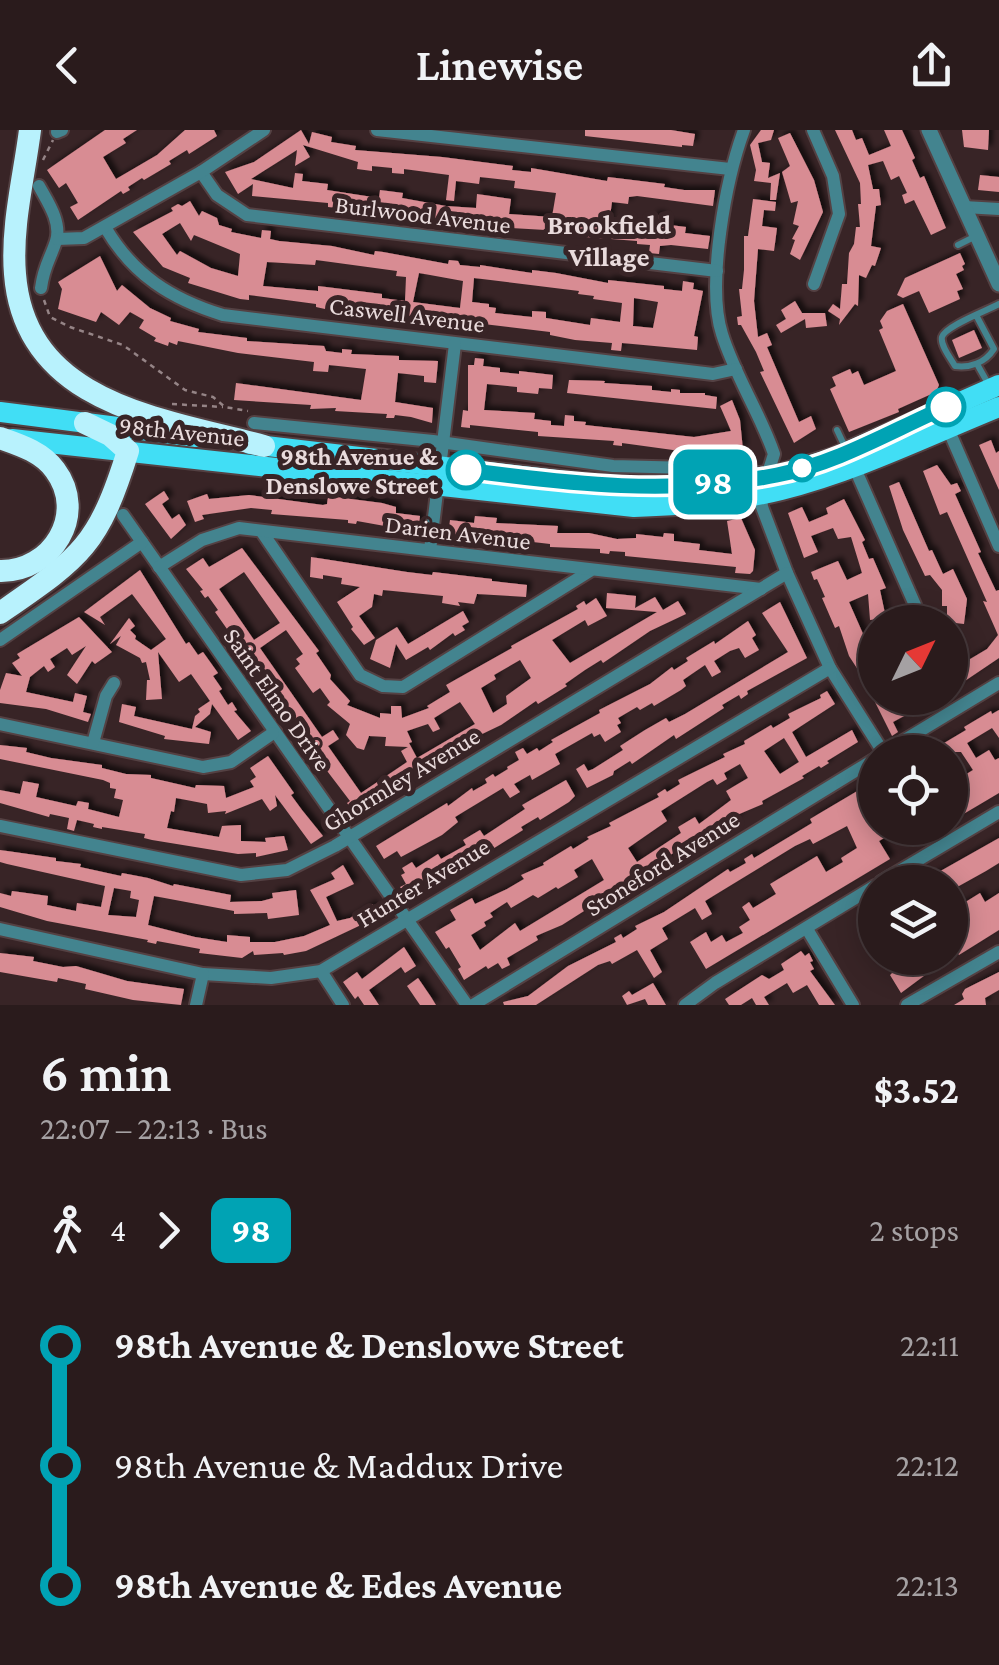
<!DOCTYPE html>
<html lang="en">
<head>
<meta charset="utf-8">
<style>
	body { margin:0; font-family:"Crimson Pro",serif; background:#322425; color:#f1f3f6; height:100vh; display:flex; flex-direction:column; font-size:38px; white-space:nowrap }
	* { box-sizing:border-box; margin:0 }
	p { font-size:32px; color:#a5a1a3 }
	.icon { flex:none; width:55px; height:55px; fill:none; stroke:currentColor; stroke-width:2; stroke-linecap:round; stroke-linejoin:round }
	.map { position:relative; height:875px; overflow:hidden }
	.panel { display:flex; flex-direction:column; background:#2a1b1c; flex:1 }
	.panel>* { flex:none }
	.badge { padding:0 20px; border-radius:15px; font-size:35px; line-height:65px }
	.needle { width:65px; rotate:47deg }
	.tools { position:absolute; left:858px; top:475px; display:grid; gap:20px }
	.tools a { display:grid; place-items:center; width:110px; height:110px; border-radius:50%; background:#2a1b1c; box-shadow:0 5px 25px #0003,0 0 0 2px #46393b; font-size:50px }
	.map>.badge { position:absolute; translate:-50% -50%; box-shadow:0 0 0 5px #fff }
	.legs { display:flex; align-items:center; gap:15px; height:110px; padding:0 40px; font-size:32px }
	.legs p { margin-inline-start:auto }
	.head { display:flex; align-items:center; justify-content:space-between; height:170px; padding:0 40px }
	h1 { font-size:55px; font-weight:600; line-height:75px }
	ul { padding:0 40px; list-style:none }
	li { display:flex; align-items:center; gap:35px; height:120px; font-size:38px }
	li i { display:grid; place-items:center; width:15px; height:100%; margin:0 12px; background:currentColor }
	li i::after { content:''; width:25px; height:25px; margin:-12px; border:8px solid; border-radius:50%; background:#2a1b1c }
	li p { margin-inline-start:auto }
	li:first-child i { background:linear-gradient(#0000 50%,currentColor 0) }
	li:last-child i { background:linear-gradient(currentColor 50%,#0000 0) }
	header { display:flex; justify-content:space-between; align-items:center; height:130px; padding:0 40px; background:#2a1b1c; font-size:45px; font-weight:600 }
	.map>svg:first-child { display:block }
	.building { fill:#d88c93; fill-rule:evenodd; filter:url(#shadow) }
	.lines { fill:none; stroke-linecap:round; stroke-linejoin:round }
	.service-casing { stroke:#544143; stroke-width:10 }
	.minor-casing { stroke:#544143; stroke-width:16 }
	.tertiary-casing { stroke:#544143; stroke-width:19 }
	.primary-casing { stroke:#544143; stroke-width:24 }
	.motorway-casing { stroke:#544143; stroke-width:26 }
	.path { stroke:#958486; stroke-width:2.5; stroke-dasharray:5 5; stroke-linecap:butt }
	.service { stroke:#43848f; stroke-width:6 }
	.minor { stroke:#43848f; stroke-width:12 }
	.tertiary { stroke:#43848f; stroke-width:15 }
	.primary { stroke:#41def5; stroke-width:20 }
	.motorway { stroke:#b8f2fd; stroke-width:22 }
	.line-1-casing { stroke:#fff; stroke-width:22 }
	.line-1 { stroke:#00a3b4; stroke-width:15 }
	.stop-1-dot { fill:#fff; stroke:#00a3b4; stroke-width:5 }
	.labels { text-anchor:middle; stroke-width:10; stroke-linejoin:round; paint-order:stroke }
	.street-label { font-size:25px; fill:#e9dbdc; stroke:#382426 }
	.stop-label { font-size:25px; font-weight:bold; fill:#e9dbdc; stroke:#382426; text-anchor:end }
	.neighbourhood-label { font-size:28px; font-weight:bold; fill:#e9dbdc; stroke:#382426 }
</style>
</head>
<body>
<header><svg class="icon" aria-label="back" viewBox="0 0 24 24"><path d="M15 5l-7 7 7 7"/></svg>Linewise<svg class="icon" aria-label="share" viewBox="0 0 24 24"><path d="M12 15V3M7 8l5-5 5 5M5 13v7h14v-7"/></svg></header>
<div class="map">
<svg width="999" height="875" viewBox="0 0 999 875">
	<defs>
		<filter id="shadow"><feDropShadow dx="4.5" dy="-4.5" stdDeviation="2.5" flood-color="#0009"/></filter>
	</defs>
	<rect width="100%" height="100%" fill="#382426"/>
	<g class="building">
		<path d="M105 0H137L123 9 126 13 103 27 116 49 157 25 185 0H214L217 6 189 24 187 20 169 31 171 34 144 50 142 48 128 57 130 60 123 64 121 61 78 90 70 77 78 73 66 53 59 58 47 40Z"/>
		<path d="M301 0 309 14 312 2 332 7 331 12 356 16 355 20 442 27 513 36 512 40 531 42V38L607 51 608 47 665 54 664 57 684 60H715L713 76 637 66 629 67 628 74 612 72 609 94 652 99 653 85 663 86 662 94 686 97 685 103 710 106 708 119 671 115 660 116 659 124 649 123 650 115 637 114V111L585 107 586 104 563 101 511 98V95L495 93 494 97 481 95 430 89V86L413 83V87L404 86 405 83 354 80V76L337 74V78L328 77V73L252 66 253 54 238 64 225 42 254 32ZM303 15 358 32 357 39 372 41V36L392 38V43L404 44V39L449 45 446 70 454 71 456 51 479 54 480 47 515 51 514 58 556 63 552 87 509 84 511 69 477 64 476 78 446 76 402 68 403 63 380 60 379 68 327 60 328 54 302 51 303 44 295 43 293 58 251 49 297 20 295 36 310 27Z"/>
		<path d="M585 0H671L695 4 693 16 682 15V17L585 6Z"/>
		<path d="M761 0H774L771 10 758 13 762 32 770 33 768 48 780 43 776 70H770L771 53 754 51 756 40 750 15Z"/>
		<path d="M835 0H852L856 10 862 8 869 25 891 16 884 0H902L915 28 912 30 920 48 924 46 946 98 931 105 914 70 905 74 902 65 907 63 899 46 891 50 883 31 868 35 873 59H879L881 75 876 76 871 116 881 118 875 136 872 135 866 148 859 145 858 176 855 174 839 195 840 189 828 181 833 174 840 179 842 154H847L849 123 854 114 856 97H860L858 74H861L860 53Z"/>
		<path d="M962 0H989L988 20 964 17Z"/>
		<path d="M790 3 814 50 823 82 800 130 790 124 795 110 792 109 799 96 793 94 798 71 791 73 782 42 790 36 778 8Z"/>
		<path d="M980 45 999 47V62L978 60Z"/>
		<path d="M753 69 776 72 775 81 764 80 762 96 777 98 774 121 758 119 754 171 758 207 767 203 772 215 767 217 799 292 811 286 816 299 794 313 760 242 764 241 756 222 741 195H738L737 187 742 186 739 159H742L744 140V106H748Z"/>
		<path d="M190 71 199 86 202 81 217 88 219 95 232 99 231 102 261 108 262 100 271 101 270 109 279 111 332 116 374 125 375 121 383 122 448 134 449 130 458 131 460 135 480 137V135L532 143V140L556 143 608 153V150L664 156V159L682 161 683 151 694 153 693 159 703 161 694 206 698 207 697 220 622 213 621 221 611 220 612 213 575 210 550 205V202L450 190 449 194 401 184 400 188 392 187 393 183 373 180V184L326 175 325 179 316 177V174L249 165V170L240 169 188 153 190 148 163 137 133 102 173 81 171 78 178 74 182 76ZM180 93 191 111 194 105 240 124 238 146 211 138 180 121 177 125 162 104ZM316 130 397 141 396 146 406 147 405 171 382 168V164L318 156V161L263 156 267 132 315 135ZM419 143 463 151 460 178 413 172ZM474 148 579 161 578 164 594 166 593 169 622 173 620 192 591 188 590 195 546 188V182L532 181V187L495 183 496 178 489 177V174L472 172ZM634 168 658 172 653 198 633 196Z"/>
		<path d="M960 123 965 134 962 136 964 140 956 144 963 159 957 161 960 169 929 183 919 161 903 168 897 165 905 148Z"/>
		<path d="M100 126 117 161 122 155 150 178 171 188 170 191 199 199 198 202 247 208V211L324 216 326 221 342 223V219L352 220 351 224 399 226V230L438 231 436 253 424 252V246L398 243 395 272 433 278 432 293 411 287 395 285 394 288H386L387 284 335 281 336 278 310 279 311 275 234 270 236 253 361 270 366 239 329 235 328 242 313 241 314 232 238 223 178 211 177 215 169 212 168 216 154 211 156 208 139 198 144 190 130 182 119 195 101 182 96 192 58 179 62 159 58 152Z"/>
		<path d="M795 171 802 183H825L827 196 806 198 805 189 781 203 776 195 786 189 781 180Z"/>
		<path d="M903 174 939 255 936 262 898 279 899 282 849 302 830 259 836 256 832 247 850 239 852 244 858 241 864 255 896 241 879 200 883 198 880 191 887 181Z"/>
		<path d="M974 200 982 218 959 228 952 210Z"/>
		<path d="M475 228 484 229 483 236 500 238V242L519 244V241L553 245 552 259 539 258 538 264 517 262V257L487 254 484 280 535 283 534 289 551 291V295L564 296 565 285 574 286V291L586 292 585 295 694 307 731 301 720 276 732 270 740 290 743 320H721V316L696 322V318L673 320 622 313V316L613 315 614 311 538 306V302L470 295V298L461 297 463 280 468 281V235H474Z"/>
		<path d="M569 250 605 251 604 253 652 256V260L671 262V259L680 260V263H705V265L717 267 716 279 567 263Z"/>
		<path d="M991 310 996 323 999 321V360L979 315Z"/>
		<path d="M937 335 951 355 957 353 961 361 955 364 981 422 978 423 996 461 999 460V528L953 559 950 541 987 519 998 505 983 471 987 472 947 382 940 385 923 341Z"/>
		<path d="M899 352 929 421 932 420 943 444 953 439 967 469 964 494 947 492V476H942V460L930 445 925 446 903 400 889 356Z"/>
		<path d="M164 361 169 369 162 374 172 389 179 384 186 395 171 409 145 374Z"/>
		<path d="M207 364 209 369 249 365 323 375 327 374 328 366 382 373 396 377V383L420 386 418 402 357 391 356 394 348 393V390L271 384 272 380 251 378 202 385 204 389 195 392 187 371Z"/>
		<path d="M844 369 865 410 862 412 869 429 873 428 886 458 880 460 886 488 870 490 868 464 849 472 875 531V566L849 526 839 496 835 498 822 468 825 467 817 449 814 450 811 442 838 431 847 450 862 443 851 407 838 409 833 398 811 406 818 422 804 428 788 383 802 377 809 392 828 384 826 378Z"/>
		<path d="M475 386 497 388 496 393 558 396 557 403H589L617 409 636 408V404L663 407 664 403 674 404V411L700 414 699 420 732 424 727 391 741 388 755 420 753 441 750 444 735 443 736 437 625 426V422L610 421 609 424 600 423V419L550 417V414L533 412V415L525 414V411L448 405 450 390 474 393Z"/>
		<path d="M242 418 319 521 316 523 331 545 330 549 350 571 347 575 380 588V583L391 584V576H401L402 588 429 578 427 576 450 562 446 555 512 518 511 516 578 479 576 476 584 471 586 475 596 468 607 486 588 496 585 490 552 510 570 533 657 482 606 478 607 463 636 466 635 478 655 467 663 480 678 471 686 484 650 501 603 533 601 530 585 540 565 554 567 556 538 574 536 571 501 595 478 606 480 608 434 633 435 635 412 645 414 648 406 653 404 650 388 659 356 685 347 673 350 671 302 608 304 606 295 592 292 595 272 566 275 564 258 545 261 542 252 529 249 530 215 482 218 480 208 466 205 468 200 461 203 460 186 439 203 428 209 437ZM244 442 280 493 254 510 219 459ZM286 500 303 524 296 529 300 534 295 538 313 563 320 558 330 572 327 575 350 594 346 605 357 618 364 620 369 606 386 607 385 616 408 617 401 621 407 632 361 663 328 616 339 609 333 600 322 607 260 518ZM520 530 531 548 506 566 507 574 493 583 481 558 496 549 494 545ZM460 572 475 594 417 628 409 613 412 612 407 601 428 594 433 602 440 599 434 588Z"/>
		<path d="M311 427 407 442 432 445 433 442 492 449V451L527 455 526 467 477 464 474 474 458 472 460 476 442 473 443 466 383 460 382 466 374 464 372 477 359 486 375 508 364 515 351 499 353 497 337 472 360 457 341 454 342 448 323 445V449L310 447Z"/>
		<path d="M140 440 186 514 189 512 198 525 203 522 218 543 213 546 222 559 219 561 228 575 232 572 237 580 234 581 251 601 238 610 212 574 210 584 195 597 211 602 209 614 164 609 165 606 119 592 122 574 136 577 134 586 192 599 195 586 200 582 198 579 210 571 191 544 179 552 158 522 162 569 146 570 147 550H150L146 532 142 533 140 528 116 515 121 506 110 514 129 488 135 496 130 500 136 506 135 509 151 520 166 509 132 464 100 487 105 495 84 482Z"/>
		<path d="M780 472 807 528 747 561 748 564 741 569 739 565 722 575 724 578 676 609 674 605 632 634 630 631 614 641 613 645 587 658 576 639 584 634 588 641 593 639 623 620 620 616 645 600 666 588 669 592 685 584 788 522 762 483Z"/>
		<path d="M463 481 469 492 462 496 465 500 455 506 453 503 430 520 428 517 406 530 396 514 390 538 370 529 376 510 397 497 408 514Z"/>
		<path d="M79 487 112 522 95 534 92 531 77 554 67 545 86 516 72 525 67 518 50 529 55 537 48 542 44 536 30 547 26 562 73 572 75 563 87 566 83 582 91 584 88 592 46 579 0 573V560L6 543 22 546 12 533 20 528 17 524Z"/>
		<path d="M748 491 756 505 752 508 759 520 745 528 739 518 730 521 714 531 721 542 712 547 705 535 683 550 686 556 681 560 654 576 652 573 640 580 637 577 618 588 621 593 617 595 621 602 605 612 600 604 594 607 592 603 555 624 560 634 532 650 530 645 514 654 520 662 510 668 503 658 455 687 458 692 442 705 401 727 397 721 384 729 376 716 447 673 448 676 472 658 473 661 487 653 485 649 493 644 495 647 508 639 507 637 519 630 515 622 523 618 527 624 537 618 539 621 553 612 551 610 600 583 599 580 650 554 672 537 674 540 688 531 686 528 714 511 715 514Z"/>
		<path d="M827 561 835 574 792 602 806 627 852 600 858 612 827 631 829 633 821 638 819 636 802 646 804 648 762 671 763 674 737 685 738 688 731 692 735 699 713 712 709 706 690 718 688 714 667 727 669 730 619 760 618 757 602 766 603 769 562 795 536 806 538 810 507 828 510 835 502 839 498 833 488 839 486 836 464 850 458 839 461 837 449 817 446 819 435 802 456 790 450 780 472 768 475 774 507 759 524 749 521 745 544 735 543 733 571 716 573 719 589 709 587 707 611 696 609 693 659 667 657 664 665 659 667 662 680 654 678 650 725 627 723 624 745 614 744 611 771 595 773 598 790 588 788 584 821 568 820 565ZM784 608 799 632 780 644 764 621ZM740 634 748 648 726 661 731 670 699 694 695 687 678 697 681 703 637 732 628 718 667 691 661 681 707 652 713 649 717 655 727 649 724 643ZM592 729 604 750 520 801 515 793 480 820 471 805 486 796 484 792 493 787 490 783 507 772 511 778 533 765 538 768 556 757 558 759 578 747 574 740Z"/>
		<path d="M873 568H938L893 592 898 602 892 606Z"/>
		<path d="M999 580V608L992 598 967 613 976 628 989 620 995 630 999 628V663L950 692V654L973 640 961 622H929L966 600 964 597 991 581 992 584Z"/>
		<path d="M0 615 27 618 26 622 51 628 102 635V638L126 644 151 645V648L195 658 196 655 224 656 226 668 254 657 250 651 256 647 250 638 268 626 294 663 291 665 302 680 323 706 311 714 275 665 277 676 270 681 262 669 225 684 226 681 208 683 207 674 176 668 174 682 171 681 167 698 219 707 222 696 241 695V711L266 712 265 708 284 706 288 720 256 727V723L238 724 152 710 144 708 145 704 102 697V699L93 697 94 694 77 690 74 701 67 699 69 688 50 684 49 687 0 673V660L20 664 23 651 39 654 36 667 76 676 78 671 89 673 88 679 119 687 123 670 114 668 116 659 110 658V653L103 650 0 629Z"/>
		<path d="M566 650 575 666 569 672 540 690 538 687 521 697 523 700 475 730 473 727 456 736 408 770 400 757 406 754 401 745 405 743 402 738 412 732 416 738 438 724 441 729 466 715 463 710 480 700 484 706 525 679 522 675Z"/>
		<path d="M875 655V698H917L922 706 910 714 901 698 879 711 890 729 706 839 690 812 706 802 711 812 722 805 726 812 743 803 739 797 750 790 742 777 749 772 753 778 776 764 770 754 817 726 826 742 843 732 841 728 857 718 847 696 813 714 810 709 795 716 705 771 712 784 702 790 695 778 662 798 668 809 650 820 662 842 654 848 637 820 612 834 610 831 598 835 536 875H504L503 872 528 866 568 836 616 812 614 808 621 804 623 808 637 799 635 796 664 782 728 739 730 742 746 733 744 729 752 724 754 728 812 693 810 689 859 660 861 663Z"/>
		<path d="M999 708V733L986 741 950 761V752H921Z"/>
		<path d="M0 720 56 728V731L81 734 80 737 121 746 122 743 148 748 173 756 174 754 231 765 230 772 262 771 273 768 272 763 296 760 299 785 268 789 267 783 234 784V781L154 766 148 795 195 807 227 812V805L250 807V812H275L304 806 330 795 310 760 335 749 331 743 343 735 354 754 326 767 337 791 350 788 372 774 380 786 306 821 284 825 283 823 254 825 253 821 242 828 199 823 200 819 157 811 156 814 147 812 148 810 47 791 0 777V763L11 766 12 761 48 766 47 775 76 781 77 773 101 777 105 756 7 734 0 732ZM114 758 131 761 130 768 139 770 136 787 108 785Z"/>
		<path d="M950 762 959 776 980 763 985 772 999 763V800L959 825 950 814V799L959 793 950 779Z"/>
		<path d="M404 817 416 836 405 843 401 837 369 860 379 875H364L358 866 355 869 343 852 357 842 362 849Z"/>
		<path d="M801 821 805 826 809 823 813 831 810 832 814 839 810 841 835 875H819L807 855 793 863 787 853 764 867 769 875H756L752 868 741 875H729L725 869 762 845 769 849 784 840 781 834Z"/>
		<path d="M0 823 34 827 33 831 63 837 76 836 127 851 184 859 181 875 133 870 85 859 86 854 58 848 57 852 0 842Z"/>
		<path d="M895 828H948L901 863 890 845 900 835Z"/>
		<path d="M999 842V860L985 868 986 875H954L964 869 962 864 965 859Z"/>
		<path d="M418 848 431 867 436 875H420L407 856Z"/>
		<path d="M653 853 666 875H648L645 869 627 875 622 866 629 861 632 865Z"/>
	</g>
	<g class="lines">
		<defs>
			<g id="service">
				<path d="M958 115 976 106"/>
				<path d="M976 185 994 219C985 233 970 238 955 236 951 229 940 215 942 207 945 196 988 180 999 174"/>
				<path d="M977 234 990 257"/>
				<path d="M837 300 845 317"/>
				<path d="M936 698 945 713"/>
			</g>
			<g id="minor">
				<path d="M377 0 730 39"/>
				<path d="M744 0C726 49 706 154 722 204 735 246 760 283 774 324L761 365 762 377 787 443 830 538 883 622"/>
				<path d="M813 0 833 46 839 84 814 154"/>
				<path d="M57 2 62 0"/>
				<path d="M201 42 217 65 247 85 717 141"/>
				<path d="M39 56C47 71 62 92 56 111 50 130 44 135 41 158"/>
				<path d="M964 77 999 79"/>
				<path d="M105 97C133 145 171 169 223 185L713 244 736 239"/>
				<path d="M57 109 84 108 201 42 264 0"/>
				<path d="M254 293 433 311 613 336 730 339 750 343"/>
				<path d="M946 294 999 416"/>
				<path d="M853 334 915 475"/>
				<path d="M123 385 467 875"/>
				<path d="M262 402 360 545 383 556 403 557 590 441"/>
				<path d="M430 420 455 214"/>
				<path d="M159 437 202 410 239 398 761 459"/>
				<path d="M0 510 142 412"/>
				<path d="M0 594 203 637 231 632 273 603"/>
				<path d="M93 613 106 566 114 553"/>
				<path d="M885 622 999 553"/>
				<path d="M0 696 241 745 287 740 335 716 787 443"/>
				<path d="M881 752 999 682"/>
				<path d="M0 799 203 844 271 848 321 841 830 538"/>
				<path d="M807 799 853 875"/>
				<path d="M321 841 343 875"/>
				<path d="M196 875 203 844"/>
				<path d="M473 875 875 629"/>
				<path d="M685 875 715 853 875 756"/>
				<path d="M907 875 999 822"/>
			</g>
			<path id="tertiary" d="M929 0 999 154"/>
			<g id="primary">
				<path d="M0 282 196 307"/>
				<path d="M12 309 634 377C684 375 733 372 781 360 857 341 927 306 999 277"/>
				<path d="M250 314 573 352 633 357 685 355 779 345 834 328 999 255"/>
			</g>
			<g id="motorway">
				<path d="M30 0C24 47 11 97 15 144 25 275 164 289 264 316"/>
				<path d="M0 308C20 315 42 322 55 340 88 384 52 442 0 441"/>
				<path d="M0 483C81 427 98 417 128 321L110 305 85 293"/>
			</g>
		</defs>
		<use href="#service" class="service-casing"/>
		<use href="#minor" class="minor-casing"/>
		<use href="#tertiary" class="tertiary-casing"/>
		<use href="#primary" class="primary-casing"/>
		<use href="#motorway" class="motorway-casing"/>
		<g class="path">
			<path d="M43 30 53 10"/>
			<path d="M44 170 50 187 70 197 123 215 185 260 213 267 225 277 248 281"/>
			<path d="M172 274 223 277"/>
		</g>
		<use href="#service" class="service"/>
		<use href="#minor" class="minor"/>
		<use href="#tertiary" class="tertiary"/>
		<use href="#primary" class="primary"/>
		<use href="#motorway" class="motorway"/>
	</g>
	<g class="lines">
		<defs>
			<path id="line-1" d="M466 340C569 354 674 366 777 345 836 334 891 301 946 277"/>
		</defs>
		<use href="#line-1" class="line-1-casing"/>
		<use href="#line-1" class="line-1"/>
	</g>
	<g class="stop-1-dot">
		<circle cx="946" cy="277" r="18"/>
		<circle cx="802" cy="338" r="12"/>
		<circle cx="466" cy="340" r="18"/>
	</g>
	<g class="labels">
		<g class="street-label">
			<text transform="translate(423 84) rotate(7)" y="9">Burlwood Avenue</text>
			<text transform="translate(407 184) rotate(7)" y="9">Caswell Avenue</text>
			<text transform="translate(182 301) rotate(6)" y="9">98th Avenue</text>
			<text transform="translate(458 402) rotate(7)" y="9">Darien Avenue</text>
			<text transform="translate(278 569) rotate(55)" y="9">Saint Elmo Drive</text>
			<text transform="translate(401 649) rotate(-31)" y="9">Ghormley Avenue</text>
			<text transform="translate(662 733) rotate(-32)" y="9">Stoneford Avenue</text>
			<text transform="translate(423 752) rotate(-31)" y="9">Hunter Avenue</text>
		</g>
		<g class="stop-label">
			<text x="438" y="335">98th Avenue &amp;<tspan x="438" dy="29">Denslowe Street</tspan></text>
		</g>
		<g class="neighbourhood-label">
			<text x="609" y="104">Brookfield<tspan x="609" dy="32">Village</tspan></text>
		</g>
	</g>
</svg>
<div class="tools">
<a><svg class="needle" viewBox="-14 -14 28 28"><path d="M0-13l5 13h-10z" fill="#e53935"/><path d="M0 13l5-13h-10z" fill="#a5a1a3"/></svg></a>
<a><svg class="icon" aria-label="locate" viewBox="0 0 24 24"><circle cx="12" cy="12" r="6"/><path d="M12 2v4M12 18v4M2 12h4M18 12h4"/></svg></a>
<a><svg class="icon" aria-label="layers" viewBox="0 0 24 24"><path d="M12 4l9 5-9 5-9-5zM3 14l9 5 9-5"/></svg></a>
</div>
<b class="badge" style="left:713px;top:352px;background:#00a3b4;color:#fff">98</b>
</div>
<section class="panel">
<div class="head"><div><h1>6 min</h1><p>22:07 – 22:13 · Bus</p></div><b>$3.52</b></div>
<div class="legs"><svg class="icon" aria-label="walk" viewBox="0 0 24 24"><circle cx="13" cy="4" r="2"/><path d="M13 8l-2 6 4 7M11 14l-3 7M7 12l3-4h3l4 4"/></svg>4<svg class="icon" aria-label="forward" viewBox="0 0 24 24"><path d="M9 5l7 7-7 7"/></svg><b class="badge" style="background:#00a3b4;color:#fff">98</b><p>2 stops</p></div>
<ul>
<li><i style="color:#00a3b4"></i><b>98th Avenue &amp; Denslowe Street</b><p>22:11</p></li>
<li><i style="color:#00a3b4"></i><span>98th Avenue &amp; Maddux Drive</span><p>22:12</p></li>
<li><i style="color:#00a3b4"></i><b>98th Avenue &amp; Edes Avenue</b><p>22:13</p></li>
</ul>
</section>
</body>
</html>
